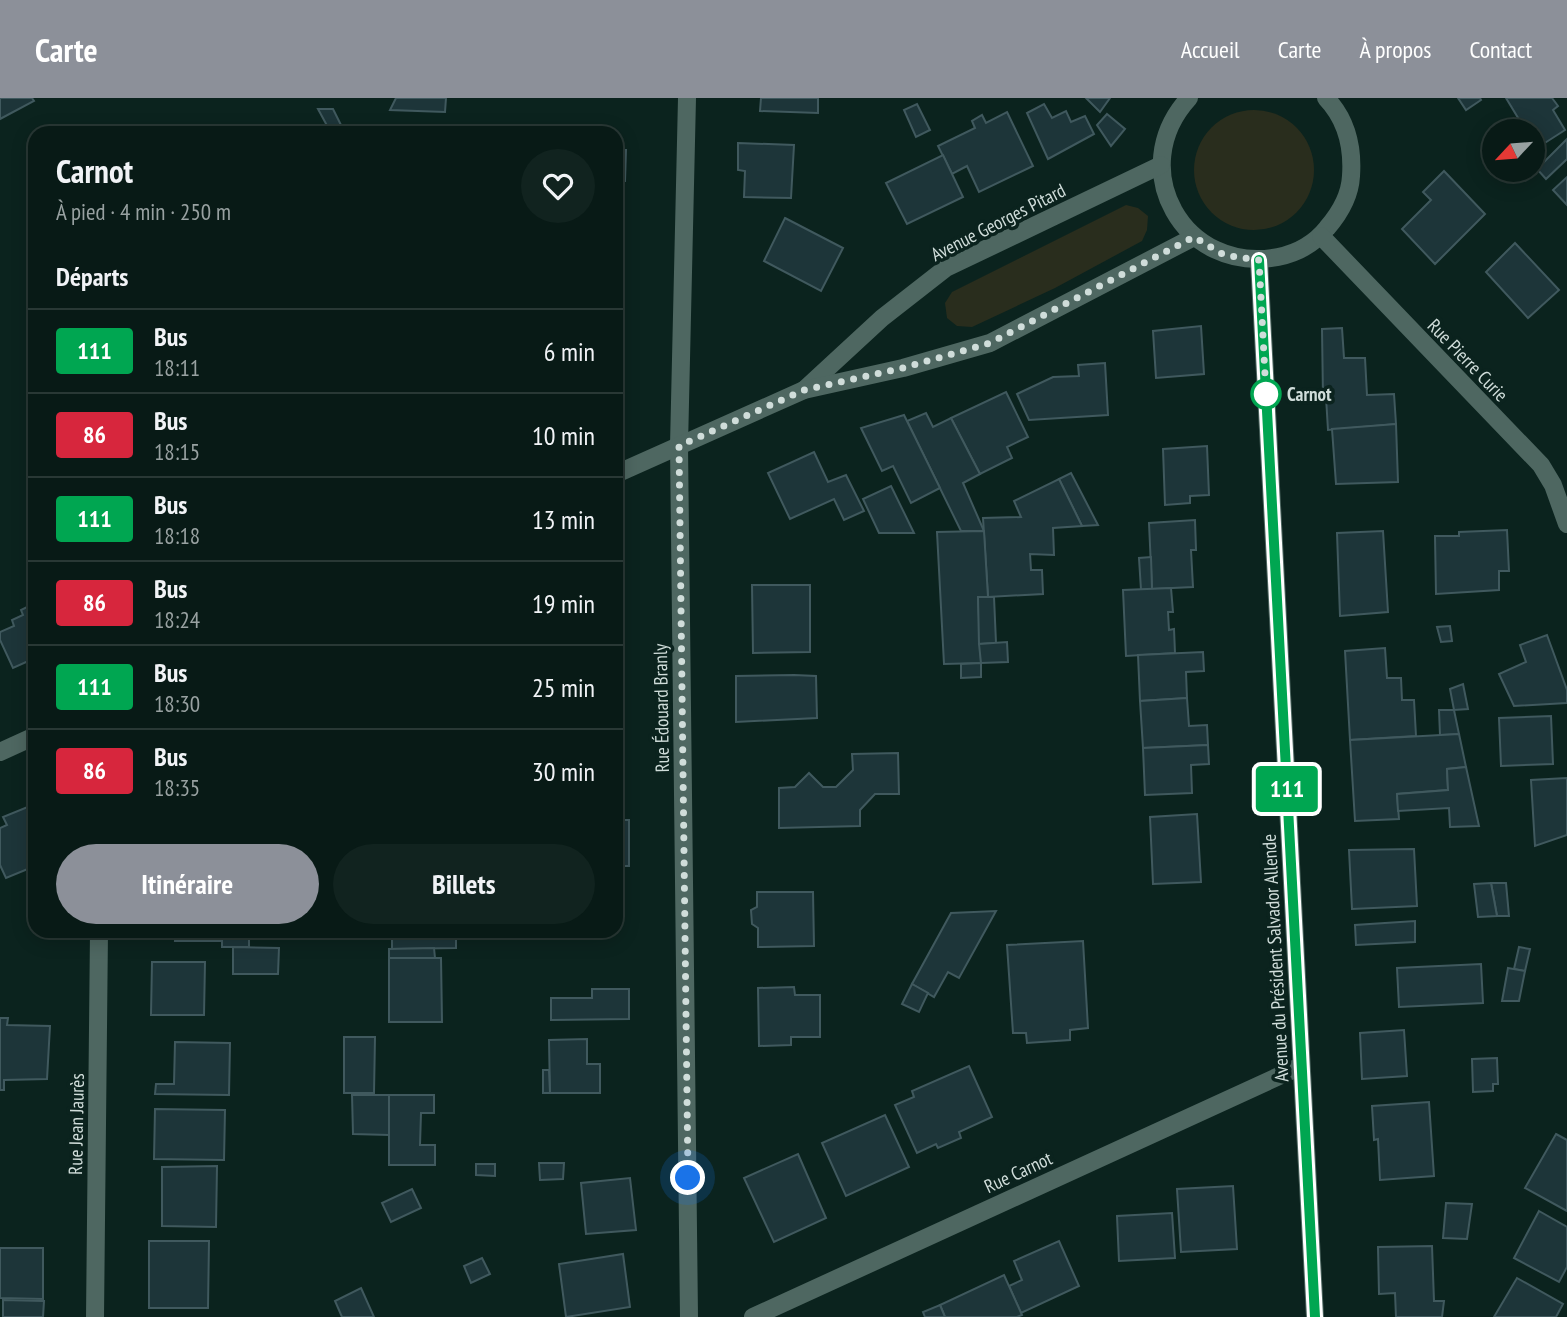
<!DOCTYPE html>
<html lang="fr">
<head>
<meta charset="utf-8">
<style>
	body { margin:0; font-family:"PT Sans Narrow",sans-serif; background:#11231f; color:#f1f3f6; height:100vh; display:flex; flex-direction:column; font-size:26px; white-space:nowrap }
	* { box-sizing:border-box; margin:0 }
	p { font-size:23px; color:#98a1a1 }
	.icon { flex:none; width:38px; height:38px; fill:none; stroke:currentColor; stroke-width:2; stroke-linecap:round; stroke-linejoin:round }
	.map { position:relative; flex:1; overflow:hidden }
	.panel { position:absolute; left:28px; top:28px; width:595px; height:812px; display:flex; flex-direction:column; background:#081a16; border-radius:21px; box-shadow:0 4px 18px #0003,0 0 0 2px #293835 }
	.panel>* { flex:none }
	.badge { padding:0 14px; border-radius:5px; font-size:24px; line-height:46px }
	.needle { width:46px; rotate:244deg }
	.controls { position:absolute; left:1482px; top:21px; display:grid; gap:14px }
	.controls a { display:grid; place-items:center; width:63px; height:63px; border-radius:50%; background:#081a16; box-shadow:0 4px 18px #0003,0 0 0 2px #293835; font-size:35px }
	.you { position:absolute; width:35px; height:35px; margin:-18px; border:5px solid #fff; border-radius:50%; background:#1a73e8; box-shadow:0 0 0 10px #1a73e833 }
	.map>.badge { position:absolute; translate:-50% -50%; box-shadow:0 0 0 4px #fff }
	h2 { padding:0 28px; font-size:26px; line-height:63px }
	.round { display:grid; place-items:center; flex:none; width:74px; height:74px; border-radius:37px; background:#11231f }
	.head { display:flex; align-items:center; justify-content:space-between; height:119px; padding:0 28px }
	h1 { font-size:33px; font-weight:700; line-height:52px }
	.action { display:flex; gap:14px; margin-top:auto; padding:14px 28px }
	.action a { flex:1; height:80px; border-radius:42px; background:#8c9099; color:#fff; font-size:28px; font-weight:700; line-height:80px; text-align:center }
	.action a+a { background:#11231f; color:#f1f3f6 }
	ul { padding:0; list-style:none }
	li { display:flex; align-items:center; gap:21px; height:84px; padding:0 28px; border-top:2px solid #293835 }
	li div { flex:1 }
	li b { display:block; font-size:26px }
	li em { font-style:normal }
	li .badge { min-width:77px; font-weight:700; text-align:center }
	header { display:flex; align-items:center; gap:42px; box-sizing:border-box; height:98px; padding:0 35px; background:#8c9099; color:#fff }
	header strong { font-size:33px }
	nav { display:flex; gap:38px; margin-inline-start:auto; font-size:24px }
	.map>svg:first-child { display:block }
	.green { fill:#292d1d }
	.building { fill:#1d3539; stroke:#40595e; stroke-width:2 }
	.lines { fill:none; stroke-linecap:round; stroke-linejoin:round }
	.minor { stroke:#4e6761; stroke-width:18 }
	.line-casing { stroke:#fff; stroke-width:16 }
	.line { stroke:#00a651; stroke-width:10 }
	.walk { stroke:#d0ddda; stroke-width:7; stroke-dasharray:0 12.6 }
	.stop-dot { fill:#fff; stroke:#00a651; stroke-width:3.5 }
	.labels { text-anchor:middle; stroke-width:7; stroke-linejoin:round; paint-order:stroke }
	.street-label { font-size:19px; fill:#d0ddda; stroke:#0b231e }
	.stop-label { font-size:19px; font-weight:bold; fill:#d0ddda; stroke:#0b231e; text-anchor:start }
</style>
</head>
<body>
<header>
<strong>Carte</strong>
<nav><a>Accueil</a><a>Carte</a><a>À propos</a><a>Contact</a></nav>
</header>
<div class="map">
<svg width="1567" height="1219" viewBox="0 0 1567 1219">
	<rect width="100%" height="100%" fill="#0b231e"/>
	<g class="green">
		<circle cx="1254" cy="72" r="60"/>
		<path d="M1126 107 1138 110 1148 118 1147 132 1142 143 1055 190 972 229 957 228 947 220 945 205 952 194Z"/>
	</g>
	<g class="building">
		<path d="M0 0H32L34 3 0 21Z"/>
		<path d="M396 0H446L445 14 390 12Z"/>
		<path d="M761 0H818V15L760 13Z"/>
		<path d="M1086 0H1110L1100 14Z"/>
		<path d="M1458 0H1480L1481 2 1466 12Z"/>
		<path d="M1506 0H1552L1558 8 1553 12 1565 32 1537 50 1533 44V33H1526Z"/>
		<path d="M917 6 930 32 916 39 904 12Z"/>
		<path d="M1044 6 1052 20 1066 13 1071 24 1085 18 1094 36 1048 61 1027 15Z"/>
		<path d="M318 11H333L345 35H331Z"/>
		<path d="M1007 14 1033 68 979 94 967 68 952 76 938 48 975 30 972 23 982 17 986 25Z"/>
		<path d="M1107 16 1125 31 1111 48 1097 27Z"/>
		<path d="M1567 41V61L1546 81 1537 71Z"/>
		<path d="M738 45 794 47 791 100 744 99 745 73 738 72Z"/>
		<path d="M616 52H626L625 83H616Z"/>
		<path d="M943 57 963 99 907 126 886 85Z"/>
		<path d="M1444 73 1485 116 1435 166 1402 131 1431 102 1423 94Z"/>
		<path d="M1567 79V107L1553 92Z"/>
		<path d="M785 120 843 150 821 193 764 163Z"/>
		<path d="M1515 145 1559 192 1528 220 1486 174Z"/>
		<rect x="616" y="153" width="5" height="29"/>
		<path d="M1201 228 1204 276 1156 280 1153 233Z"/>
		<path d="M1342 230 1344 260H1365L1367 297 1394 296 1396 326 1328 332 1326 299H1323L1322 231Z"/>
		<path d="M1105 265 1108 317 1029 322 1017 296 1053 279 1079 278 1078 267Z"/>
		<path d="M1006 294 1028 339 1007 349 1012 360 980 376 951 320Z"/>
		<path d="M926 315 933 329 951 320 980 376 963 385 984 433H961L907 323Z"/>
		<path d="M904 317 940 390 911 405 893 368 882 373 861 330Z"/>
		<path d="M1396 326 1398 384 1336 386 1332 331Z"/>
		<path d="M1207 348 1209 397 1190 398V405L1165 407 1163 351Z"/>
		<path d="M814 354 828 384 846 377 864 413 844 422 834 401 790 421 768 375Z"/>
		<path d="M1071 375 1098 427 1082 428 1059 381Z"/>
		<path d="M1059 381 1082 428 1053 430 1054 457 1030 456 1031 472H1042L1043 496 988 499 983 420 1021 419 1014 403Z"/>
		<path d="M891 388 914 435H879L863 401Z"/>
		<path d="M1195 422 1196 452H1191L1193 489 1152 491 1149 425Z"/>
		<path d="M1507 432 1509 473H1499V492L1436 496 1435 438H1459V434Z"/>
		<path d="M984 433 988 499H978L981 565 944 566 937 434Z"/>
		<path d="M1383 433 1388 514 1340 518 1337 435Z"/>
		<path d="M1151 459 1152 491 1141 492 1139 460Z"/>
		<path d="M752 487H810V554L753 555Z"/>
		<path d="M1171 490 1173 514H1168L1169 532 1174 531 1175 555 1126 558 1123 492Z"/>
		<path d="M978 499H994L996 545 979 546Z"/>
		<path d="M35 505V560L13 570 0 542V534L14 528 12 522 23 517 21 512Z"/>
		<path d="M1450 528 1452 543 1441 544 1437 529Z"/>
		<path d="M1547 537 1567 592V605L1514 608 1499 576 1526 564 1520 547Z"/>
		<path d="M1007 544 1008 564 981 565 979 546Z"/>
		<path d="M1385 550 1387 580H1401L1402 602H1414L1416 638 1350 642 1345 553Z"/>
		<path d="M1203 554 1204 573 1186 574 1187 600 1140 603 1138 557Z"/>
		<path d="M981 565V579L961 580V566Z"/>
		<path d="M794 577 816 578 817 620 736 624V578Z"/>
		<path d="M1463 586 1468 611 1454 612 1450 591Z"/>
		<path d="M1187 600 1189 628 1207 627 1208 647 1143 650 1140 603Z"/>
		<path d="M1439 612H1454L1459 636 1440 637Z"/>
		<path d="M1551 618 1553 666 1501 668 1499 620Z"/>
		<path d="M1459 636 1466 669 1447 671 1448 692 1397 696 1399 721 1355 723 1350 642Z"/>
		<path d="M1208 647 1209 666 1191 667 1192 695 1145 697 1143 650Z"/>
		<path d="M898 655 899 696H875L860 712V728L779 730V690L795 689 809 675 823 689H836L853 672 852 656Z"/>
		<path d="M1466 669 1479 728 1450 729 1449 710 1398 713 1397 696 1448 692 1447 671Z"/>
		<path d="M1567 680V737L1535 748 1531 682Z"/>
		<path d="M35 706V768L6 780 0 767V730L7 727 3 719Z"/>
		<path d="M1197 716 1201 784 1153 786 1150 719Z"/>
		<rect x="616" y="722" width="13" height="46"/>
		<path d="M1414 751 1417 808 1352 811 1349 752Z"/>
		<path d="M1491 785H1506L1509 818H1497Z"/>
		<path d="M1491 785 1497 818 1478 819 1474 786Z"/>
		<path d="M757 794H813L814 848 758 849V830L752 826 751 812 757 809Z"/>
		<path d="M996 813 959 880 948 874 934 899 912 886 951 815Z"/>
		<path d="M1415 823V844L1356 847 1355 827Z"/>
		<path d="M176 833H249V849H222V843H175Z"/>
		<path d="M392 833H456V850L392 851Z"/>
		<path d="M1083 843 1088 930 1070 932V942L1027 945 1026 935H1013L1007 847Z"/>
		<path d="M233 849 279 850 278 876H233Z"/>
		<path d="M1519 849 1530 851 1525 873 1514 871Z"/>
		<path d="M434 850 435 860H389V851Z"/>
		<path d="M389 860H441L442 924H389Z"/>
		<path d="M152 864H205L204 917H151Z"/>
		<path d="M1481 866 1483 905 1399 909 1397 870Z"/>
		<path d="M1508 870 1525 873 1519 903H1502Z"/>
		<path d="M912 886 928 895 919 914 902 906Z"/>
		<path d="M794 889 795 897H820V939H791V947L759 948 758 890Z"/>
		<path d="M592 891H629V921L551 922V900H592Z"/>
		<path d="M0 920H8L7 927 50 928 47 981 4 982V992H0Z"/>
		<path d="M1404 932 1407 978 1362 981 1360 935Z"/>
		<path d="M344 939H375L374 995H344Z"/>
		<path d="M587 941V966H600V995H550L549 942Z"/>
		<path d="M175 944 230 945 229 997 155 996 156 986H174Z"/>
		<path d="M1497 960 1498 986H1493V993L1473 994 1472 961Z"/>
		<path d="M969 968 992 1019 959 1034 961 1040 938 1050 936 1046 917 1055 895 1007 914 999 912 993Z"/>
		<path d="M543 972H549L550 995H543Z"/>
		<path d="M352 997H389V1037L353 1036Z"/>
		<path d="M389 997H434V1015H421L420 1047H435V1067H389Z"/>
		<path d="M1429 1004 1434 1078 1380 1082 1378 1041 1374 1042 1372 1008Z"/>
		<path d="M155 1011 225 1012 224 1062 154 1061Z"/>
		<path d="M885 1017 909 1069 846 1098 822 1045Z"/>
		<path d="M1556 1036 1567 1042V1113L1525 1090Z"/>
		<path d="M798 1056 826 1120 774 1144 744 1080Z"/>
		<path d="M539 1065H564L563 1081 540 1082Z"/>
		<path d="M476 1066H495V1078L476 1077Z"/>
		<path d="M217 1068 216 1129 162 1128V1069Z"/>
		<path d="M630 1080 636 1132 586 1136 581 1085Z"/>
		<path d="M1233 1088 1237 1151 1181 1154 1177 1091Z"/>
		<path d="M412 1091 421 1110 391 1124 382 1105Z"/>
		<path d="M1446 1105 1472 1106 1467 1141 1443 1140Z"/>
		<path d="M1539 1113 1567 1129V1169L1559 1184 1514 1160Z"/>
		<path d="M1172 1115 1175 1160 1119 1163 1117 1118Z"/>
		<path d="M149 1143H209L208 1210H149Z"/>
		<path d="M1059 1143 1079 1188 1021 1215 1009 1188 1022 1182 1014 1163Z"/>
		<path d="M1432 1148 1434 1203H1444L1442 1219H1396L1395 1195 1379 1196 1378 1149Z"/>
		<path d="M0 1150H43V1201L0 1200Z"/>
		<path d="M623 1156 630 1209 566 1219 559 1166Z"/>
		<path d="M482 1160 490 1176 471 1185 464 1168Z"/>
		<path d="M1004 1177 1022 1217 1017 1219H945L940 1207Z"/>
		<path d="M1517 1180 1563 1206 1556 1219H1494Z"/>
		<path d="M361 1190 374 1219H342L335 1203Z"/>
		<path d="M3 1202 44 1203 43 1219H3Z"/>
		<path d="M940 1207 945 1219H925L923 1214Z"/>
	</g>
	<g class="lines">
		<g class="minor">
			<path d="M687 0 679 348 689 1219"/>
			<path d="M1189 0C1124 71 1184 177 1278 159 1297 155 1315 145 1327 130 1340 115 1350 98 1351 78 1353 49 1347 22 1326 0"/>
			<path d="M1321 138 1541 367 1553 387 1567 426"/>
			<path d="M1259 162 1315 1219"/>
			<path d="M804 292 882 220 946 170 1161 67"/>
			<path d="M616 376 804 292 903 270 990 245 1194 139"/>
			<path d="M0 654 35 638"/>
			<path d="M95 1219 99 833"/>
			<path d="M753 1219 1301 968"/>
		</g>
	</g>
	<g class="lines">
		<defs>
			<path id="line" d="M1259 162 1315 1219"/>
		</defs>
		<use href="#line" class="line-casing"/>
		<use href="#line" class="line"/>
		<path class="walk" d="M688 1080 679 348 804 292 903 270 990 245 1194 139 1224 157 1259 162 1266 296"/>
	</g>
	<circle class="stop-dot" cx="1266" cy="296" r="14"/>
	<g class="labels">
		<g class="street-label">
			<text transform="translate(998 124) rotate(-27)" y="7">Avenue Georges Pitard</text>
			<text transform="translate(1468 262) rotate(46)" y="7">Rue Pierre Curie</text>
			<text transform="translate(661 610) rotate(-91)" y="7">Rue Édouard Branly</text>
			<text transform="translate(1275 860) rotate(-93)" y="7">Avenue du Président Salvador Allende</text>
			<text transform="translate(76 1026) rotate(-89)" y="7">Rue Jean Jaurès</text>
			<text transform="translate(1018 1074) rotate(-25)" y="7">Rue Carnot</text>
		</g>
		<g class="stop-label">
			<text x="1287" y="303">Carnot</text>
		</g>
	</g>
</svg>
<div class="controls">
<a><svg class="needle" viewBox="-14 -14 28 28"><path d="M0-13l5 13h-10z" fill="#e53935"/><path d="M0 13l5-13h-10z" fill="#98a1a1"/></svg></a>
</div>
<div class="you" style="left:688px;top:1080px"></div>
<b class="badge" style="left:1287px;top:691px;background:#00a651;color:#fff">111</b>
<section class="panel">
<div class="head"><div><h1>Carnot</h1><p>À pied · 4 min · 250 m</p></div><a class="round"><svg class="icon" aria-label="heart" viewBox="0 0 24 24"><path d="M12 20l-8-8c-3-5 5-10 8-4 3-6 11-1 8 4z"/></svg></a></div>
<h2>Départs</h2>
<ul>
<li><span class="badge" style="background:#00a651;color:#fff">111</span><div><b>Bus</b><p>18:11</p></div><em>6 min</em></li>
<li><span class="badge" style="background:#d7263d;color:#fff">86</span><div><b>Bus</b><p>18:15</p></div><em>10 min</em></li>
<li><span class="badge" style="background:#00a651;color:#fff">111</span><div><b>Bus</b><p>18:18</p></div><em>13 min</em></li>
<li><span class="badge" style="background:#d7263d;color:#fff">86</span><div><b>Bus</b><p>18:24</p></div><em>19 min</em></li>
<li><span class="badge" style="background:#00a651;color:#fff">111</span><div><b>Bus</b><p>18:30</p></div><em>25 min</em></li>
<li><span class="badge" style="background:#d7263d;color:#fff">86</span><div><b>Bus</b><p>18:35</p></div><em>30 min</em></li>
</ul>
<div class="action"><a>Itinéraire</a><a>Billets</a></div>
</section>
</div>
</body>
</html>
